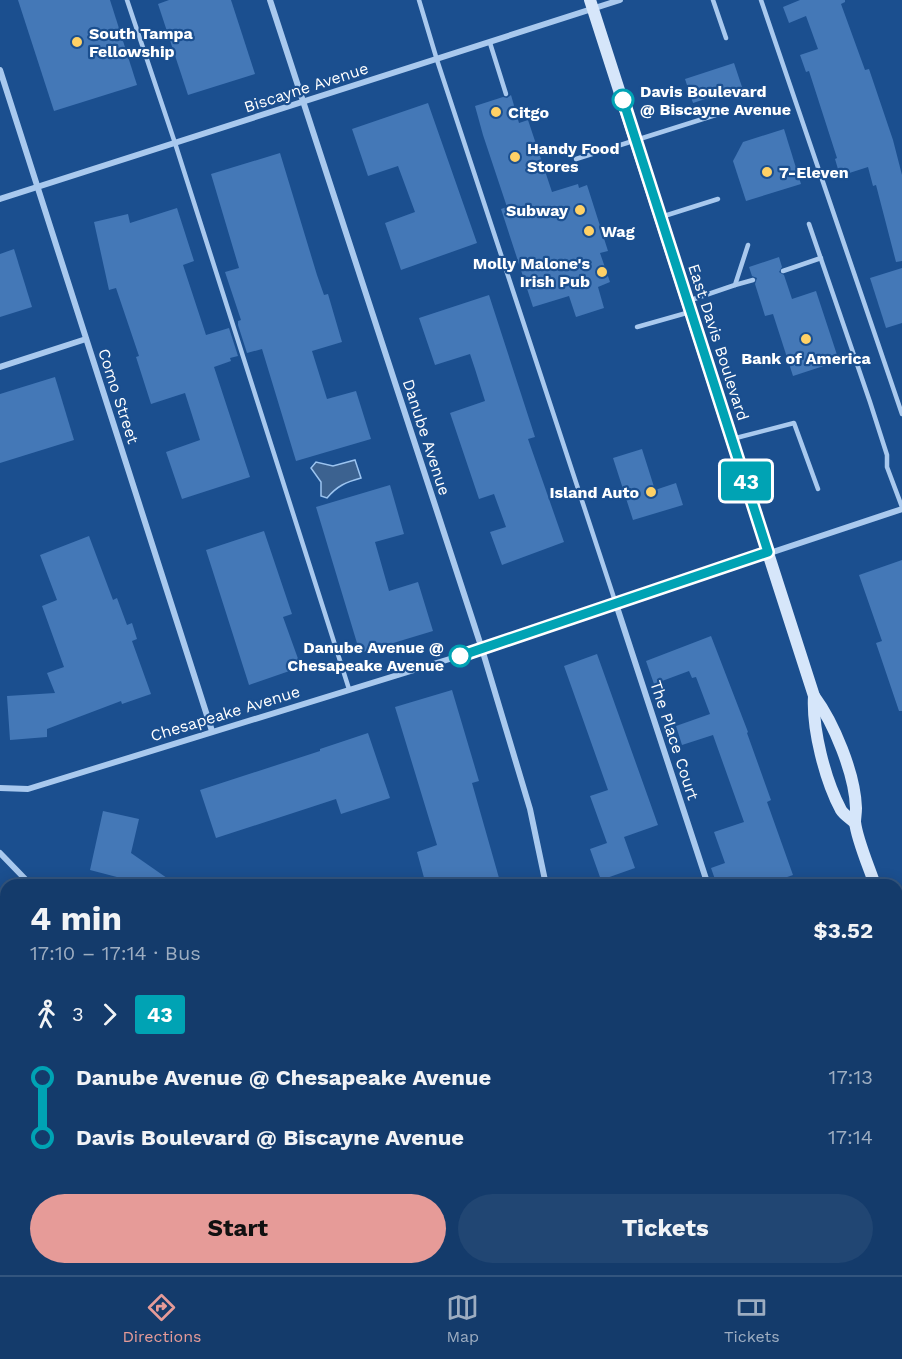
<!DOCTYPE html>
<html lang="en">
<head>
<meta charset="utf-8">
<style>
	body { margin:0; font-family:"Work Sans",sans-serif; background:#214673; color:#f1f3f6; height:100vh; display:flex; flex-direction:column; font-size:22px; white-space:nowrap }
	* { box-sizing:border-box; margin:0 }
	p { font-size:20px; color:#9dadc1 }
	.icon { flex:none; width:33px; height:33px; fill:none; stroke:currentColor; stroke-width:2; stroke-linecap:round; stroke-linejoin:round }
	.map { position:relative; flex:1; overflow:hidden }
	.details { position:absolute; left:0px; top:879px; width:903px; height:396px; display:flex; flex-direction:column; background:#143b6b; border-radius:18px 18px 0 0; box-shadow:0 3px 15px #0003,0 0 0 2px #33557e }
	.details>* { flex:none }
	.badge { padding:0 12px; border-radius:4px; font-size:21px; line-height:39px }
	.map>.badge { position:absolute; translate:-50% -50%; box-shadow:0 0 0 3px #fff }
	.legs { display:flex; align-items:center; gap:9px; height:66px; padding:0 30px; font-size:20px }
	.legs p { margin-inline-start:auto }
	.headline { display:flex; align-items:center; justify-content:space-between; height:102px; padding:0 30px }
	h1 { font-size:33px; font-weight:700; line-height:45px }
	.primary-button { display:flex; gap:12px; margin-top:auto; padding:12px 30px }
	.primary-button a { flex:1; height:69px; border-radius:36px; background:#e69b98; color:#111; font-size:24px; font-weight:700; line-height:69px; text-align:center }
	.primary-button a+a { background:#214673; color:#f1f3f6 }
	ul { padding:0 30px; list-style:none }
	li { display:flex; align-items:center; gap:21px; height:60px; font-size:22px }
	li i { display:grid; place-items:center; width:9px; height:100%; margin:0 8px; background:currentColor }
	li i::after { content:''; width:15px; height:15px; margin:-8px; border:4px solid; border-radius:50%; background:#143b6b }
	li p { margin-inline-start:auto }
	li:first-child i { background:linear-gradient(#0000 50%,currentColor 0) }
	li:last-child i { background:linear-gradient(currentColor 50%,#0000 0) }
	.tab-bar { display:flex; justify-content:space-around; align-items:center; height:84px; border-top:2px solid #33557e; background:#143b6b; font-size:16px; color:#9dadc1 }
	.tab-bar a { display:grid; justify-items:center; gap:3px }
	.tab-bar .on { color:#e69b98 }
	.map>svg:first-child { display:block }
	.water { fill:#3c6290; stroke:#9cc4f0; stroke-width:1.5 }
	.building { fill:#4478b7 }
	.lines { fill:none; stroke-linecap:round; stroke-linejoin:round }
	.lane { stroke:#a9c9ee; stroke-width:4.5 }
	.street { stroke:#a9c9ee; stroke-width:6 }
	.secondary { stroke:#d6e6fa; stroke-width:12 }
	.line-1-casing { stroke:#fff; stroke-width:14 }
	.line-1 { stroke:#00a3b4; stroke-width:9 }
	.poi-dot { fill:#ffd166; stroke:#1b4f8f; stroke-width:2 }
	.stop-1-dot { fill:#fff; stroke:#00a3b4; stroke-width:3 }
	.labels { text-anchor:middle; stroke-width:4.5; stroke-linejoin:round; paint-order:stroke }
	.poi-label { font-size:16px; font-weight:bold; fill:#fff; stroke:#1b4f8f; text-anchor:start }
	.street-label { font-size:16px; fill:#fff; stroke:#1b4f8f }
	.stop-label { font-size:16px; font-weight:bold; fill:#fff; stroke:#1b4f8f; text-anchor:start }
</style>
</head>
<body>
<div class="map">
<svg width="902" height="1275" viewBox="0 0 902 1275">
	<rect width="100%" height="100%" fill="#1b4f8f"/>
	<path class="water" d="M355 460 361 478C346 482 337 486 327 498L321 496V482L311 468 316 462 333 466Z"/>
	<g class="building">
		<path d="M18 0H110L137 85 54 111Z"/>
		<path d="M169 0H231L255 74 188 95 158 4Z"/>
		<path d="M800 0H845V2L841 4 865 70 869 69 893 140 902 175V261L896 262 876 185 873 186 868 167 840 176 835 159 837 158 809 71 806 72 800 55 818 49 806 16 789 23 783 7Z"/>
		<path d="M734 63 742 87 693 103 685 79Z"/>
		<path d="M511 95 519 123 528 120 552 192 578 184 579 188 587 185 608 251 600 253 610 282 598 287 604 308 576 317 569 296 533 307 501 209 507 207 483 135 475 106 503 97 507 98Z"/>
		<path d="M428 103 477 243 401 270 385 223 415 212 398 166 368 176 352 129Z"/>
		<path d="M784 129 801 184 746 201 733 161 743 142Z"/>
		<path d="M280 153 317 275 324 295 328 294 342 342 312 351 327 399 356 391 371 439 296 461 262 349 247 353 238 325V321L241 320 225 272 239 268 211 174Z"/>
		<path d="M177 208 194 261 183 265 206 335 229 328 238 356 230 358 231 361 214 367 250 477 182 499 166 452 200 440 185 393 151 404 136 357 139 356 116 288 109 290 94 222 128 214 130 223Z"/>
		<path d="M14 249 32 307 0 317V254Z"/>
		<path d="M779 257 782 267 779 272 784 275 792 299 816 291 839 361 793 376 773 314 765 316 755 284 757 278 752 276 749 267Z"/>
		<path d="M902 268V323L886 328 870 278Z"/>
		<path d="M489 295 535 437 528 439 564 542 502 565 490 532 506 527 494 494 479 499 450 413 485 401 475 369 470 354 435 365 419 318Z"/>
		<path d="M55 377 74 440 0 463V394Z"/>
		<path d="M642 449 655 490 676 483 683 505 633 520 613 458Z"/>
		<path d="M390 485 404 534 375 542 389 591 418 582 433 631 360 653 316 507Z"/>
		<path d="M264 531 292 614 283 617 301 667 249 685 206 550Z"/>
		<path d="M89 536 113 600 117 598 127 625 132 623 137 639 132 641 151 694 122 704 121 701 47 729V737L10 740 7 696 55 693 47 673 64 667 42 606 57 600 40 555Z"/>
		<path d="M902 560V711H899L876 643 882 641 859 575Z"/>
		<path d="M711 636 748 732 747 733 771 800 767 802 793 875 764 885H717L711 868 725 863 714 832 744 822 713 735 682 745 676 726 710 714 696 677 692 678 689 671 654 684 646 661Z"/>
		<path d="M597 654 658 825 624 837 635 868 601 880 590 849 607 843 590 796 608 790 564 666Z"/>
		<path d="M452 690 479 781 472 783 499 878 473 885H426L417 852 437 845 395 707Z"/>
		<path d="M368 733 390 798 341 814 336 799 216 838 200 790 320 751V749Z"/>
		<path d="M103 811 139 819 131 853 177 885H134L136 882 90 870Z"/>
	</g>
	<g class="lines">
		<g class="lane">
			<path d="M127 0 175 143 349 689"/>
			<path d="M419 0 437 60 616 604"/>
			<path d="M713 0 726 38"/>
			<path d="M761 0 902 414"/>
			<path d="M490 43 506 94"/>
			<path d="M576 159 725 112"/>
			<path d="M661 217 718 199"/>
			<path d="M809 224 870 402 887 455V467L902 507"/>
			<path d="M783 271 821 258"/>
			<path d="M735 285 753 280"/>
			<path d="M688 301 735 285 748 245"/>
			<path d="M637 327 690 312"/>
			<path d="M732 439 794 423 818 489"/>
		</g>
		<g class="street">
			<path d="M270 0 482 649 530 809 546 885"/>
			<path d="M0 70 212 731"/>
			<path d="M0 199 620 0"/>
			<path d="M0 367 86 339"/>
			<path d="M616 604 708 885"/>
			<path d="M0 788 28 789 482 649 902 509"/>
			<path d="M0 853 31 885"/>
			<path d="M897 1104 902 1103"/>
			<path d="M605 1269 606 1275"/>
		</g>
		<g class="secondary">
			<path d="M590 0 814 696C834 723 855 774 856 808 856 813 855 818 855 822 857 840 869 867 875 885"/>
			<path d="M814 696C812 729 825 780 841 810 844 815 851 819 855 823"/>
			<path d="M897 954 902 970"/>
		</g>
	</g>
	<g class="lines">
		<defs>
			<path id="line-1" d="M460 656 768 552 623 100"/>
		</defs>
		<use href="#line-1" class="line-1-casing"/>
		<use href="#line-1" class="line-1"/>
	</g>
	<g class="poi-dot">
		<circle cx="77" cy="42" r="6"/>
		<circle cx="496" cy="112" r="6"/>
		<circle cx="515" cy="157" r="6"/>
		<circle cx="767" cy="172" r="6"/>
		<circle cx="580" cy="210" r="6"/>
		<circle cx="589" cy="231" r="6"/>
		<circle cx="602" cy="272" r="6"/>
		<circle cx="806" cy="339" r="6"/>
		<circle cx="651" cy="492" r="6"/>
	</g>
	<g class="stop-1-dot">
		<circle cx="623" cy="100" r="10"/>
		<circle cx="460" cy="656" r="10"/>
	</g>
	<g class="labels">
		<g class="poi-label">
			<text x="89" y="39">South Tampa<tspan x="89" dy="18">Fellowship</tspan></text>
			<text x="508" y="118">Citgo</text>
			<text x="527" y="154">Handy Food<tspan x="527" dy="18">Stores</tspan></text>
			<text x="779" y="178">7-Eleven</text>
			<text x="568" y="216" text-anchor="end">Subway</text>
			<text x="601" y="237">Wag</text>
			<text x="590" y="269" text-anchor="end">Molly Malone's<tspan x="590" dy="18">Irish Pub</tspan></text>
			<text x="806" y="364" text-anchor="middle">Bank of America</text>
			<text x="639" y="498" text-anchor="end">Island Auto</text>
		</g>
		<g class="street-label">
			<text transform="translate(306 87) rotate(-18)" y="6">Biscayne Avenue</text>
			<text transform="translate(719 342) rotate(72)" y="6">East Davis Boulevard</text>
			<text transform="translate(119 396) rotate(72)" y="6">Como Street</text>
			<text transform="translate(427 437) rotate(72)" y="6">Danube Avenue</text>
			<text transform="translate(225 713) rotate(-17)" y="6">Chesapeake Avenue</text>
			<text transform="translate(675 740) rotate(72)" y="6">The Place Court</text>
		</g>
		<g class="stop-label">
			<text x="640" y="97">Davis Boulevard<tspan x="640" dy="18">@ Biscayne Avenue</tspan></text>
			<text x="444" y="653" text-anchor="end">Danube Avenue @<tspan x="444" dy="18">Chesapeake Avenue</tspan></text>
		</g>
	</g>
</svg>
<b class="badge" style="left:746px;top:481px;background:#00a3b4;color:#fff">43</b>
<section class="details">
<div class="headline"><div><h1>4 min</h1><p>17:10 – 17:14 · Bus</p></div><b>$3.52</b></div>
<div class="legs"><svg class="icon" aria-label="walk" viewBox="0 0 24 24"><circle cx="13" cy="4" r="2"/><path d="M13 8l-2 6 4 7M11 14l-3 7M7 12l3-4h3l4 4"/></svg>3<svg class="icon" aria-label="forward" viewBox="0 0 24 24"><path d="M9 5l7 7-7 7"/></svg><b class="badge" style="background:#00a3b4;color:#fff">43</b></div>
<ul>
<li><i style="color:#00a3b4"></i><b>Danube Avenue @ Chesapeake Avenue</b><p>17:13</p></li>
<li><i style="color:#00a3b4"></i><b>Davis Boulevard @ Biscayne Avenue</b><p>17:14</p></li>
</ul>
<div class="primary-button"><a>Start</a><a>Tickets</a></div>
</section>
</div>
<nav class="tab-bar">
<a class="on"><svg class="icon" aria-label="directions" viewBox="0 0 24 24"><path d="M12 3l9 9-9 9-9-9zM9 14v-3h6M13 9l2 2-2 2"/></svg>Directions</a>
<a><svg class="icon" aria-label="map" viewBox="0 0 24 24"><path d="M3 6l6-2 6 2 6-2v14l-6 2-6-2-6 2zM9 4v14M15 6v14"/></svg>Map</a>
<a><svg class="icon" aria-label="tickets" viewBox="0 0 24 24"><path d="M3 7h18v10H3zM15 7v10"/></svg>Tickets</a>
</nav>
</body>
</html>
